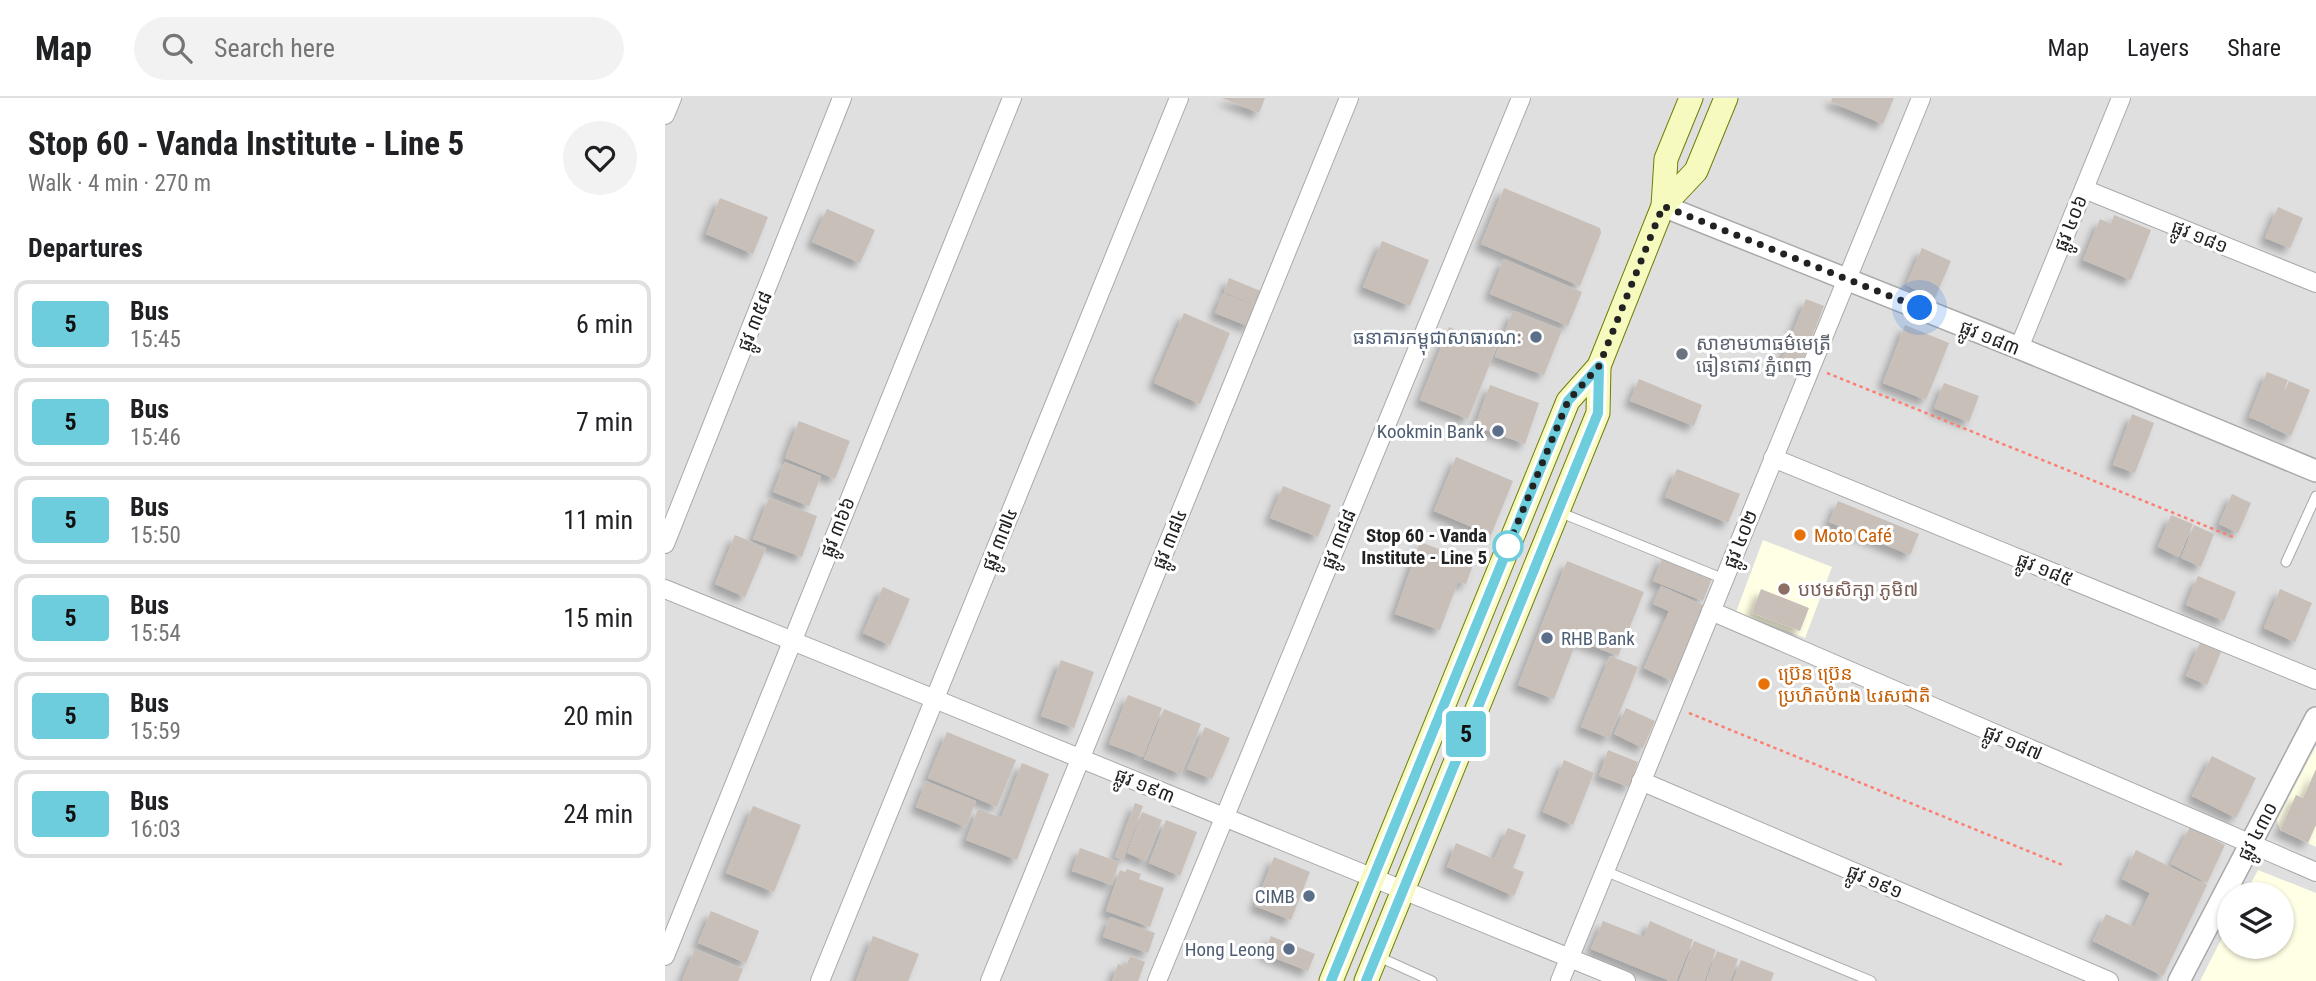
<!DOCTYPE html>
<html lang="en">
<head>
<meta charset="utf-8">
<style>
	body { margin:0; font-family:"Roboto Condensed","Noto Sans Khmer",sans-serif; background:#f2f2f2; color:#202124; height:100vh; display:flex; flex-direction:column; font-size:26px; white-space:nowrap }
	* { box-sizing:border-box; margin:0 }
	p { font-size:23px; color:#757577 }
	.icon { flex:none; width:38px; height:38px; fill:none; stroke:currentColor; stroke-width:2; stroke-linecap:round; stroke-linejoin:round }
	.map { position:relative; flex:1; overflow:hidden }
	.panel { display:flex; flex-direction:column; background:#fff; width:665px }
	.panel>* { flex:none }
	.badge { padding:0 14px; border-radius:5px; font-size:24px; line-height:46px }
	.buttons { position:absolute; left:1552px; top:784px; display:grid; gap:14px }
	.buttons a { display:grid; place-items:center; width:77px; height:77px; border-radius:50%; background:#fff; box-shadow:0 2px 5px #0004; font-size:35px }
	.you { position:absolute; width:35px; height:35px; margin:-18px; border:5px solid #fff; border-radius:50%; background:#1a73e8; box-shadow:0 0 0 10px #1a73e833 }
	.map>.badge { position:absolute; translate:-50% -50%; box-shadow:0 0 0 4px #fff }
	h2 { padding:0 28px; font-size:26px; line-height:63px }
	.round { display:grid; place-items:center; flex:none; width:74px; height:74px; border-radius:37px; background:#f2f2f2 }
	.overview { display:flex; align-items:center; justify-content:space-between; height:119px; padding:0 28px }
	h1 { font-size:33px; font-weight:700; line-height:52px }
	ul { padding:0; list-style:none }
	li { display:flex; align-items:center; gap:21px; height:88px; margin:0 14px 10px; padding:0 14px; border:4px solid #e0e0e0; border-radius:14px }
	li div { flex:1 }
	li b { display:block; font-size:26px }
	li em { font-style:normal }
	li .badge { min-width:77px; font-weight:700; text-align:center }
	header { display:flex; align-items:center; gap:42px; box-sizing:border-box; height:98px; padding:0 35px; background:#fff; border-bottom:2px solid #e0e0e0 }
	header strong { font-size:33px }
	nav { display:flex; gap:38px; margin-inline-start:auto; font-size:24px }
	.search { width:490px; height:63px; background:#f2f2f2; display:flex; align-items:center; gap:18px; box-sizing:border-box; padding:0 24px; border-radius:38px; color:#757577; font-size:26px }
	main { display:flex; flex:1; min-height:0 }
	.map>svg:first-child { display:block }
	.residential { fill:#e0dfdf; fill-rule:evenodd }
	.education { fill:#ffffe5 }
	.building { fill:#c7bfb8; filter:url(#shadow) }
	.lines { fill:none; stroke-linecap:round; stroke-linejoin:round }
	.service-casing { stroke:#a9a9a9; stroke-width:11 }
	.minor-casing { stroke:#a9a9a9; stroke-width:20 }
	.tertiary-casing { stroke:#a9a9a9; stroke-width:24 }
	.secondary-casing { stroke:#707d05; stroke-width:25 }
	.path { stroke:#fa8072; stroke-width:2.5; stroke-dasharray:3.5 3.5; stroke-linecap:butt }
	.service { stroke:#fff; stroke-width:9 }
	.minor { stroke:#fff; stroke-width:18 }
	.tertiary { stroke:#fff; stroke-width:21 }
	.secondary { stroke:#f7fabf; stroke-width:23 }
	.line-casing { stroke:#fff; stroke-width:16 }
	.line { stroke:#6dcddd; stroke-width:10 }
	.walk { stroke:#222; stroke-width:7; stroke-dasharray:0 12.6 }
	.service-dot { fill:#5c6f8a; stroke:#fff; stroke-width:2.5 }
	.worship-dot { fill:#6b7280; stroke:#fff; stroke-width:2.5 }
	.food-dot { fill:#e8710a; stroke:#fff; stroke-width:2.5 }
	.stop-dot { fill:#fff; stroke:#6dcddd; stroke-width:3.5 }
	.education-dot { fill:#8d6e63; stroke:#fff; stroke-width:2.5 }
	.labels { text-anchor:middle; stroke-width:6; stroke-linejoin:round; paint-order:stroke }
	.street-label { font-size:19px; fill:#222; stroke:#fff }
	.service-label { font-size:19px; fill:#4e5e75; stroke:#fff; text-anchor:end }
	.worship-label { font-size:19px; fill:#5b616d; stroke:#fff; text-anchor:start }
	.stop-label { font-size:19px; font-weight:bold; fill:#222; stroke:#fff; text-anchor:end }
	.food-label { font-size:19px; fill:#c56008; stroke:#fff; text-anchor:start }
	.education-label { font-size:19px; fill:#785e54; stroke:#fff; text-anchor:start }
</style>
</head>
<body>
<header>
<strong>Map</strong>
<div class="search"><svg class="icon" aria-label="search" viewBox="0 0 24 24"><circle cx="10" cy="10" r="6"/><path d="M15 15l6 6"/></svg>Search here</div>
<nav><a>Map</a><a>Layers</a><a>Share</a></nav>
</header>
<main>
<section class="panel">
<div class="overview"><div><h1>Stop 60 - Vanda Institute - Line 5</h1><p>Walk · 4 min · 270 m</p></div><a class="round"><svg class="icon" aria-label="heart" viewBox="0 0 24 24"><path d="M12 20l-8-8c-3-5 5-10 8-4 3-6 11-1 8 4z"/></svg></a></div>
<h2>Departures</h2>
<ul>
<li><span class="badge" style="background:#6dcddd;color:#111">5</span><div><b>Bus</b><p>15:45</p></div><em>6 min</em></li>
<li><span class="badge" style="background:#6dcddd;color:#111">5</span><div><b>Bus</b><p>15:46</p></div><em>7 min</em></li>
<li><span class="badge" style="background:#6dcddd;color:#111">5</span><div><b>Bus</b><p>15:50</p></div><em>11 min</em></li>
<li><span class="badge" style="background:#6dcddd;color:#111">5</span><div><b>Bus</b><p>15:54</p></div><em>15 min</em></li>
<li><span class="badge" style="background:#6dcddd;color:#111">5</span><div><b>Bus</b><p>15:59</p></div><em>20 min</em></li>
<li><span class="badge" style="background:#6dcddd;color:#111">5</span><div><b>Bus</b><p>16:03</p></div><em>24 min</em></li>
</ul>
</section>
<div class="map">
<svg width="1651" height="883" viewBox="0 0 1651 883">
	<defs>
		<filter id="shadow"><feDropShadow dx="-6" dy="6" stdDeviation="3.5" flood-color="#0004"/></filter>
	</defs>
	<rect width="100%" height="100%" fill="#f2efe9"/>
	<path class="residential" d="M0 0H1651V883H0ZM1564 796H1617V849H1564Z"/>
	<g class="education">
		<path d="M1098 442 1167 469 1140 540 1071 514Z"/>
		<path d="M1651 648V749L1615 732 1612 722Z"/>
		<path d="M1593 772 1651 795V883H1535L1564 826V849H1617V796H1580Z"/>
	</g>
	<g class="building">
		<path d="M557 0H600L594 15Z"/>
		<path d="M1167 0H1229L1218 26 1166 4Z"/>
		<path d="M839 90 935 130 936 135 915 188 816 146Z"/>
		<path d="M55 100 103 119 88 156 41 136Z"/>
		<path d="M1613 109 1638 120 1625 150 1600 140Z"/>
		<path d="M162 111 210 132 195 165 147 144Z"/>
		<path d="M1449 117 1486 132 1466 182 1418 162 1435 121 1446 126Z"/>
		<path d="M717 143 764 162 745 208 698 189Z"/>
		<path d="M1257 150 1286 163 1268 204 1258 200 1260 196 1241 187Z"/>
		<path d="M839 161 917 194 903 228 825 196Z"/>
		<path d="M564 180 598 194 593 208 559 194Z"/>
		<path d="M558 195 593 209 585 229 550 215Z"/>
		<path d="M1141 201 1159 208 1135 269 1117 261Z"/>
		<path d="M848 213 897 232 879 277 830 259Z"/>
		<path d="M519 215 565 235 535 306 489 285Z"/>
		<path d="M1240 227 1284 245 1261 302 1218 285Z"/>
		<path d="M784 229 832 248 803 321 755 302Z"/>
		<path d="M1602 274 1623 282 1605 328 1584 319Z"/>
		<path d="M974 281 1037 307 1029 328 965 303Z"/>
		<path d="M1624 283 1645 292 1626 338 1605 329Z"/>
		<path d="M1279 285 1314 298 1304 324 1269 310Z"/>
		<path d="M825 287 874 305 860 346 810 328Z"/>
		<path d="M1467 316 1489 325 1470 375 1448 367Z"/>
		<path d="M134 323 185 343 170 381 120 360Z"/>
		<path d="M791 359 848 383 826 437 769 413Z"/>
		<path d="M120 364 156 378 144 408 108 394Z"/>
		<path d="M1012 371 1075 396 1063 425 1000 399Z"/>
		<path d="M618 388 666 407 653 439 605 420Z"/>
		<path d="M1567 396 1586 405 1573 435 1554 426Z"/>
		<path d="M104 400 152 418 137 459 88 441Z"/>
		<path d="M1173 403 1254 436 1245 457 1164 424Z"/>
		<path d="M1506 417 1528 426 1514 459 1493 449Z"/>
		<path d="M1529 427 1549 436 1536 469 1516 460Z"/>
		<path d="M70 437 101 450 80 499 50 486Z"/>
		<path d="M755 444 809 464 801 486 793 484 775 532 730 516Z"/>
		<path d="M998 458 1048 478 1038 503 988 483Z"/>
		<path d="M902 463 979 494 953 558 912 542 889 601 853 587Z"/>
		<path d="M1533 478 1571 494 1559 523 1521 507Z"/>
		<path d="M996 488 1040 508 1007 583 979 570 1004 513 988 506Z"/>
		<path d="M218 489 245 501 225 547 198 535Z"/>
		<path d="M1096 491 1144 510 1135 533 1087 515Z"/>
		<path d="M1615 491 1647 505 1630 544 1599 530Z"/>
		<path d="M1535 545 1556 554 1542 587 1521 578Z"/>
		<path d="M945 558 973 569 944 640 916 629Z"/>
		<path d="M396 562 429 574 409 630 376 618Z"/>
		<path d="M463 597 497 610 478 659 444 646Z"/>
		<path d="M961 610 990 623 978 650 949 636Z"/>
		<path d="M499 611 536 626 516 676 479 661Z"/>
		<path d="M540 629 565 640 547 681 522 671Z"/>
		<path d="M282 634 351 662 332 709 263 680Z"/>
		<path d="M943 652 973 664 964 689 934 678Z"/>
		<path d="M1547 658 1591 680 1571 720 1527 698Z"/>
		<path d="M899 662 929 675 908 727 878 714Z"/>
		<path d="M357 665 384 676 352 762 301 742 313 711 336 720Z"/>
		<path d="M1651 671V727L1643 745 1615 732 1631 697 1638 700Z"/>
		<path d="M261 683 311 703 301 729 251 709Z"/>
		<path d="M470 705 478 708 458 762 450 759Z"/>
		<path d="M88 708 136 727 109 794 61 775Z"/>
		<path d="M477 714 497 722 481 763 462 755Z"/>
		<path d="M501 722 532 734 515 778 484 765Z"/>
		<path d="M1525 729 1560 747 1542 785 1506 766Z"/>
		<path d="M843 730 861 737 848 770 859 774 849 798 782 769 791 745 829 761Z"/>
		<path d="M415 750 454 764 447 787 407 773Z"/>
		<path d="M1471 752 1542 787 1498 878 1428 843 1441 816 1469 829 1485 795 1457 781Z"/>
		<path d="M609 759 645 774 626 822 590 808Z"/>
		<path d="M462 771 476 776 474 781 499 790 485 829 441 813 455 772 460 774Z"/>
		<path d="M46 813 94 833 81 865 33 845Z"/>
		<path d="M445 819 490 835 483 855 438 839Z"/>
		<path d="M938 823 979 839 985 823 1028 842 1011 883H1005L926 851Z"/>
		<path d="M208 838 254 856 243 883H191Z"/>
		<path d="M606 838 650 856 643 873 599 856Z"/>
		<path d="M1029 843 1051 852 1039 883H1014Z"/>
		<path d="M30 851 78 871 73 883H17Z"/>
		<path d="M1052 853 1073 861 1065 883H1041Z"/>
		<path d="M465 858 480 864 473 883H447L453 866 461 869Z"/>
		<path d="M1076 862 1109 875 1106 883H1068Z"/>
	</g>
	<g class="lines">
		<defs>
			<g id="service">
				<path d="M894 414 1059 481"/>
				<path d="M1621 464 1651 398"/>
				<path d="M940 773 1206 883"/>
				<path d="M712 858 767 883"/>
			</g>
			<g id="minor">
				<path d="M0 17 7 0"/>
				<path d="M1419 91 1651 185"/>
				<path d="M1354 250 1456 0"/>
				<path d="M1108 360 1651 582"/>
				<path d="M0 446 177 0"/>
				<path d="M0 491 961 883"/>
				<path d="M1046 513 1651 774"/>
				<path d="M976 683 1444 883"/>
				<path d="M0 858 347 0"/>
				<path d="M155 883 514 0"/>
				<path d="M325 883 684 0"/>
				<path d="M492 883 856 0"/>
				<path d="M895 883 1256 0"/>
			</g>
			<g id="tertiary">
				<path d="M998 108 1354 250 1651 373"/>
				<path d="M1514 883 1651 620"/>
			</g>
			<g id="secondary">
				<path d="M998 108 1031 73 1061 0"/>
				<path d="M666 883 903 303 934 268 998 108 1001 61 1026 0"/>
				<path d="M701 883 933 315 934 268"/>
			</g>
		</defs>
		<use href="#service" class="service-casing"/>
		<use href="#minor" class="minor-casing"/>
		<use href="#tertiary" class="tertiary-casing"/>
		<use href="#secondary" class="secondary-casing"/>
		<g class="path">
			<path d="M1162 275 1568 439"/>
			<path d="M1024 615 1400 768"/>
		</g>
		<use href="#service" class="service"/>
		<use href="#minor" class="minor"/>
		<use href="#tertiary" class="tertiary"/>
		<use href="#secondary" class="secondary"/>
	</g>
	<g class="lines">
		<defs>
			<path id="line" d="M666 883 903 303 934 268 933 315 701 883"/>
		</defs>
		<use href="#line" class="line-casing"/>
		<use href="#line" class="line"/>
		<path class="walk" d="M843 448 841 453 903 303 934 268 998 108 1255 210"/>
	</g>
	<g class="service-dot">
		<circle cx="871" cy="239" r="7"/>
		<circle cx="833" cy="333" r="7"/>
		<circle cx="882" cy="540" r="7"/>
		<circle cx="644" cy="798" r="7"/>
		<circle cx="624" cy="851" r="7"/>
	</g>
	<circle class="worship-dot" cx="1017" cy="256" r="7"/>
	<g class="food-dot">
		<circle cx="1135" cy="437" r="7"/>
		<circle cx="1099" cy="586" r="7"/>
	</g>
	<circle class="stop-dot" cx="843" cy="448" r="14"/>
	<circle class="education-dot" cx="1119" cy="491" r="7"/>
	<g class="labels">
		<g class="street-label">
			<text transform="translate(1405 125) rotate(-68)" y="7">ផ្លូវ ៤០៦</text>
			<text transform="translate(1535 138) rotate(22)" y="7">ផ្លូវ ១៨១</text>
			<text transform="translate(89 223) rotate(-68)" y="7">ផ្លូវ ៣៥៨</text>
			<text transform="translate(1325 239) rotate(22)" y="7">ផ្លូវ ១៨៣</text>
			<text transform="translate(172 429) rotate(-68)" y="7">ផ្លូវ ៣៦៦</text>
			<text transform="translate(334 441) rotate(-68)" y="7">ផ្លូវ ៣៧៤</text>
			<text transform="translate(504 441) rotate(-68)" y="7">ផ្លូវ ៣៨៤</text>
			<text transform="translate(673 441) rotate(-68)" y="7">ផ្លូវ ៣៨៨</text>
			<text transform="translate(1075 441) rotate(-68)" y="7">ផ្លូវ ៤០២</text>
			<text transform="translate(1380 471) rotate(22)" y="7">ផ្លូវ ១៨៥</text>
			<text transform="translate(1348 644) rotate(23)" y="7">ផ្លូវ ១៨៧</text>
			<text transform="translate(480 687) rotate(22)" y="7">ផ្លូវ ១៩៣</text>
			<text transform="translate(1592 733) rotate(-62)" y="7">ផ្លូវ ៤៣០</text>
			<text transform="translate(1210 783) rotate(23)" y="7">ផ្លូវ ១៩១</text>
		</g>
		<g class="service-label">
			<text x="857" y="246">ធនាគារកម្ពុជាសាធារណៈ</text>
			<text x="819" y="340">Kookmin Bank</text>
			<text x="896" y="547" text-anchor="start">RHB Bank</text>
			<text x="630" y="805">CIMB</text>
			<text x="610" y="858">Hong Leong</text>
		</g>
		<g class="worship-label">
			<text x="1031" y="252">សាខាមហាធម៌មេត្រី<tspan x="1031" dy="22">ធៀនតោវ ភ្នំពេញ</tspan></text>
		</g>
		<g class="stop-label">
			<text x="822" y="444">Stop 60 - Vanda<tspan x="822" dy="22">Institute - Line 5</tspan></text>
		</g>
		<g class="food-label">
			<text x="1149" y="444">Moto Café</text>
			<text x="1113" y="582">ប្រ៊េន ប្រ៊េន<tspan x="1113" dy="22">ប្រហិតបំពង ៤រសជាតិ</tspan></text>
		</g>
		<g class="education-label">
			<text x="1133" y="498">បឋមសិក្សា ភូមិ៧</text>
		</g>
	</g>
</svg>
<div class="buttons">
<a><svg class="icon" aria-label="layers" viewBox="0 0 24 24"><path d="M12 4l9 5-9 5-9-5zM3 14l9 5 9-5"/></svg></a>
</div>
<div class="you" style="left:1255px;top:210px"></div>
<b class="badge" style="left:801px;top:636px;background:#6dcddd;color:#111">5</b>
</div>
</main>
</body>
</html>
